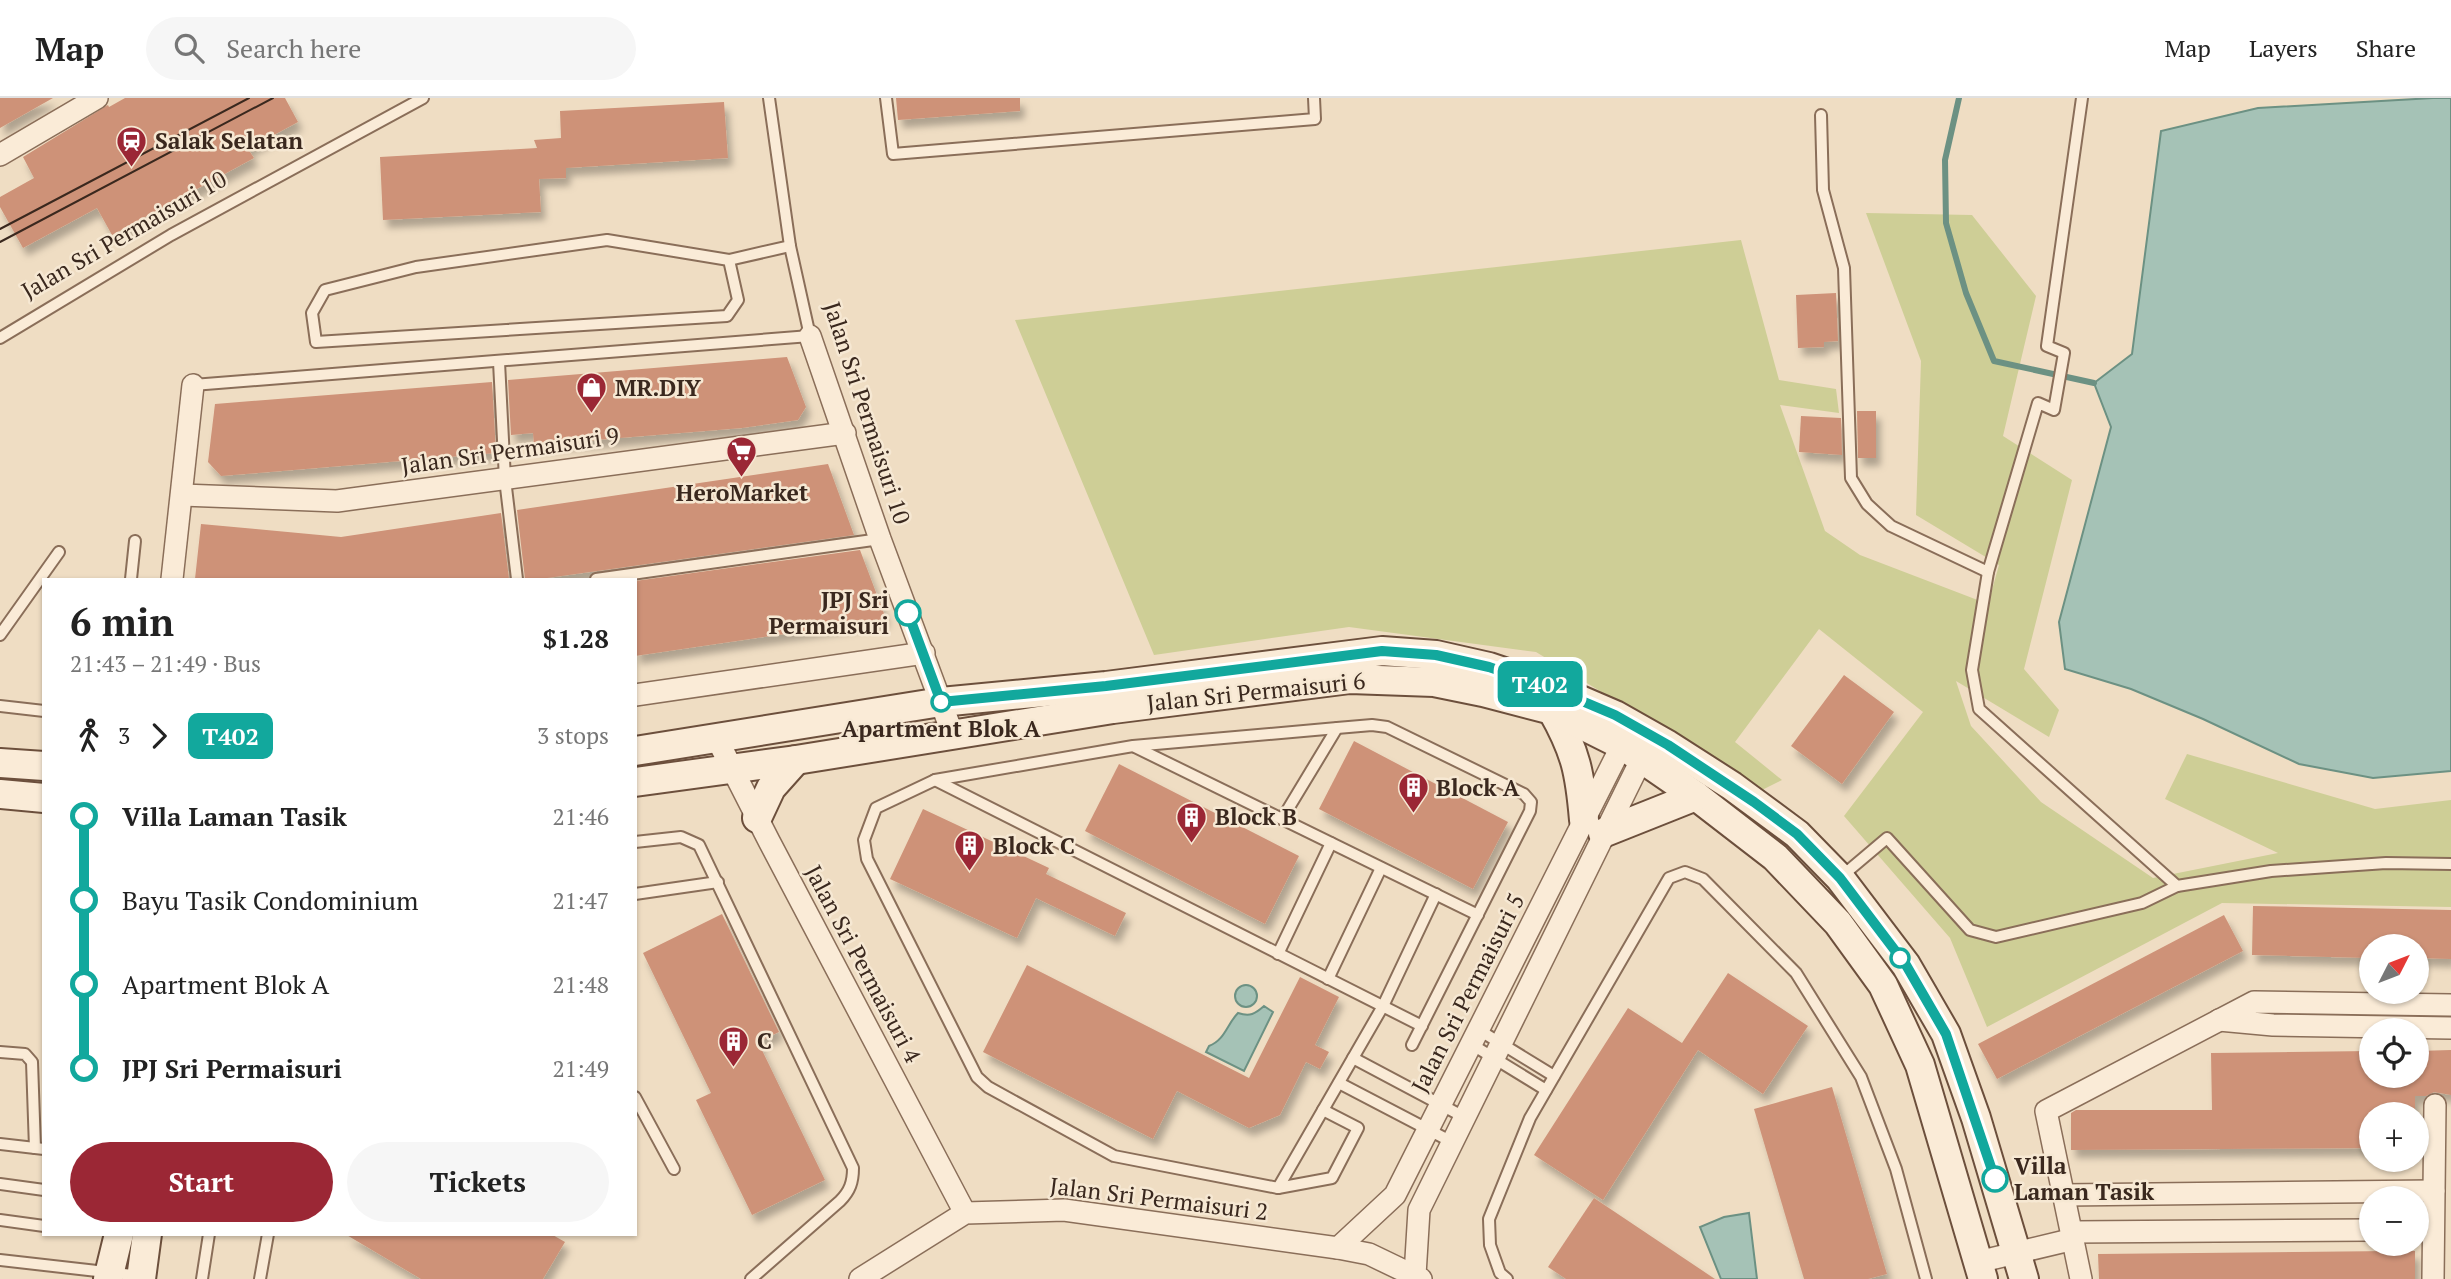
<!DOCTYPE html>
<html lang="en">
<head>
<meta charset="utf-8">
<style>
	body { margin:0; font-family:"PT Serif",serif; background:#f6f6f6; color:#222; height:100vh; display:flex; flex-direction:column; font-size:26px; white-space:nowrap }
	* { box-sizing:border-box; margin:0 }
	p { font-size:23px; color:#767676 }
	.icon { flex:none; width:38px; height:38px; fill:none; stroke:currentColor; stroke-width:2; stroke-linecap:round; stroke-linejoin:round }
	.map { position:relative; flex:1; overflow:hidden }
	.sheet { position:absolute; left:42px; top:480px; width:595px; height:658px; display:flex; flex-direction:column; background:#fff; border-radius:0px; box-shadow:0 2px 5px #0004 }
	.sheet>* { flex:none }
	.badge { padding:0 14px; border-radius:10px; font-size:24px; line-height:46px }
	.needle { width:46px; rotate:48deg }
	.buttons { position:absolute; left:2359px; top:836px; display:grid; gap:14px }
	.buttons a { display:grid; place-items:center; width:70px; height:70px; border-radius:50%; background:#fff; box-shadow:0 2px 5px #0004; font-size:35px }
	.map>.badge { position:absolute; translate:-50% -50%; box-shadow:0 0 0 4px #fff }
	.legs { display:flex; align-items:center; gap:10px; height:77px; padding:0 28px; font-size:23px }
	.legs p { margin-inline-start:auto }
	.headline { display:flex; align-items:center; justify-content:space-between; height:119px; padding:0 28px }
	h1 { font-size:38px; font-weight:600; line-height:52px }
	.cta { display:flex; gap:14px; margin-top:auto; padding:14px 28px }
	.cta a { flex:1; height:80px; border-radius:42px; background:#9b2735; color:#fff; font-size:28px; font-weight:600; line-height:80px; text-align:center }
	.cta a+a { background:#f6f6f6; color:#222 }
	ul { padding:0 28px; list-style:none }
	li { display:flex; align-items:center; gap:24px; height:84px; font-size:26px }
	li i { display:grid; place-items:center; width:10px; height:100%; margin:0 9px; background:currentColor }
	li i::after { content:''; width:18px; height:18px; margin:-9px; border:5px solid; border-radius:50%; background:#fff }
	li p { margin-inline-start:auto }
	li:first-child i { background:linear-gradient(#0000 50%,currentColor 0) }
	li:last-child i { background:linear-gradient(currentColor 50%,#0000 0) }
	header { display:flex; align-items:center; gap:42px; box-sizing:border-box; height:98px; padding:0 35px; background:#fff; border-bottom:2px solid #e0e0e0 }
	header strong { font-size:33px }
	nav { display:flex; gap:38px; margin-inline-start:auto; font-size:24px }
	.search { width:490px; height:63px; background:#f6f6f6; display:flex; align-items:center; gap:18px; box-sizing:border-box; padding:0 24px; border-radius:38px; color:#767676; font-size:26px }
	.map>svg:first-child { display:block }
	.green { fill:#cece96 }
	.water { fill:#a5c2b6; stroke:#6c9183; stroke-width:2 }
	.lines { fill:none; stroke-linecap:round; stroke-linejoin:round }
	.stream { stroke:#6c9183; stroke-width:6 }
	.building { fill:#ce9278; filter:url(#shadow) }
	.lane-casing { stroke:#8a6e59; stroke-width:14 }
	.street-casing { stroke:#8a6e59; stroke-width:24 }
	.secondary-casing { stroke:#6c4f3c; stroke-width:32 }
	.lane { stroke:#faebd7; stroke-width:10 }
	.street { stroke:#faebd7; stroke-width:21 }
	.secondary { stroke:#faebd7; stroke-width:28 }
	.tram { stroke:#3a281e; stroke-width:2 }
	.line-1-casing { stroke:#fff; stroke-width:16 }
	.line-1 { stroke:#12a89d; stroke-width:10 }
	.stop-1-dot { fill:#fff; stroke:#12a89d; stroke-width:3.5 }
	.labels { text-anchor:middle; stroke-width:5; stroke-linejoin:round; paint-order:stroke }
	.poi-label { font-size:23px; font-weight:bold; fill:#3a281e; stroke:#f6e8d3; text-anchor:start }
	.street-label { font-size:23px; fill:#3a281e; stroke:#f6e8d3 }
	.stop-label { font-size:23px; font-weight:bold; fill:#3a281e; stroke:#f6e8d3; text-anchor:end }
</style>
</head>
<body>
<header>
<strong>Map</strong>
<div class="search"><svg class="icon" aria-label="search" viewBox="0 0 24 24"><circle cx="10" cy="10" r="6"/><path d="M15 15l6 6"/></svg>Search here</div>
<nav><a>Map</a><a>Layers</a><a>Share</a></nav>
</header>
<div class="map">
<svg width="2451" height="1181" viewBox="0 0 2451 1181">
	<defs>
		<filter id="shadow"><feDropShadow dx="4.5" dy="8" stdDeviation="3.5" flood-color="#0004"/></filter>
	</defs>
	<rect width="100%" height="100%" fill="#efddc3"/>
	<path class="green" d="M1866 115 1972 117 2036 198 2003 338 2072 382 2024 571 2059 612 2049 639 1956 583 1971 628 2041 704 2153 780 2278 755 2165 701 2187 656 2375 711 2451 702V809L2222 805 1987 929 1950 840 1844 718 1923 614 1819 531 1735 644 1782 682 1762 692 1536 554 1349 529 1154 557 1015 222 1741 142 1779 282 1836 291 1839 315 1780 307 1825 433 1860 457 1988 506 1999 467 1916 417 1921 263Z"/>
	<g class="water">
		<path d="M2433 0H2451V673L2373 680 2299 666 2203 621 2131 591 2065 571 2059 524 2111 329 2094 285 2132 256 2161 33 2258 10Z"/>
		<circle cx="1246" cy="898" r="11"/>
		<path d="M1264 908 1273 914 1244 973 1206 954 1209 948C1225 942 1227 926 1238 915 1250 919 1255 916 1264 908Z"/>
		<path d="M1749 1115 1757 1181H1721L1700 1129 1724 1119Z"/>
	</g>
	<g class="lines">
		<path class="stream" d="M1959 0 1945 62 1946 125 1966 195 1994 263 2094 285"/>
	</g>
	<g class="building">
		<path d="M0 0H53L0 30Z"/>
		<path d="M125 0H285L298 24 248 51 254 60 112 137 97 110 23 150 0 109V99L34 80 23 59 108 7 109 9Z"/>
		<path d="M896 0H1020V13L898 22Z"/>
		<path d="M724 4 728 60 566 70V80L539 81 541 114 383 122 380 59 537 50 534 42 561 40 560 13Z"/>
		<path d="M1836 195 1838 243 1824 244V249L1798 250 1796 197Z"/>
		<path d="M787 259 806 309 798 322 742 330 534 347 533 335 511 337 508 282Z"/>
		<path d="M492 284 496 355 221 378 208 364 215 306Z"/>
		<path d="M1857 313H1876V360H1858Z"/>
		<path d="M1801 318 1841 320 1842 357 1799 354Z"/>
		<path d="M828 366 854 437 540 481H525L517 412Z"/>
		<path d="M501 415 509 481H195L201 426 341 439Z"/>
		<path d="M860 452 886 521 635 558V483Z"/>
		<path d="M1844 577 1894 614 1842 686 1791 648Z"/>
		<path d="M1354 643 1508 724 1473 791 1319 711Z"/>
		<path d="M1119 666 1299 758 1265 826 1085 733Z"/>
		<path d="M923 711 1049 770 1046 776 1126 815 1115 838 1036 800 1017 840 890 781Z"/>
		<path d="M2253 808 2451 812V861L2417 860V849H2371V860L2252 857Z"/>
		<path d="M722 816 779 934 758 944 825 1082 752 1117 696 1002 711 995 643 855Z"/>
		<path d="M2224 817 2243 853 1997 981 1978 946Z"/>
		<path d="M1027 867 1249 980 1300 879 1339 899 1315 947 1329 954 1320 971 1306 964 1280 1017 1249 1030 1177 993 1153 1041 983 954Z"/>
		<path d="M1728 875 1808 928 1763 996 1698 952 1603 1102 1534 1057 1628 910 1682 945Z"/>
		<path d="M2451 952V997L2434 994 2426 998H2415V1017H2371V1050L2071 1052V1015L2076 1012H2212L2211 955 2371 953V978H2417V953Z"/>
		<path d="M1832 989 1887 1176 1868 1181H1804L1754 1011Z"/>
		<path d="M1594 1100 1715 1181H1566L1548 1169Z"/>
		<path d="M345 1136H551L565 1144 543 1181H421Z"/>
		<path d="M2392 1153H2415V1181H2099L2098 1156Z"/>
	</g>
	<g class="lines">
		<defs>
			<g id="lane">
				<path d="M886 0 893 56 1315 21 1314 0"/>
				<path d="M2082 0 2047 248 2064 255 2054 312 2038 305 1988 474 1972 572 1979 611 2177 788 2271 773 2386 765 2451 766"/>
				<path d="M1821 17 1823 92 1844 170 1851 380 1867 406 1891 428 1988 474"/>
				<path d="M729 162 738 202 727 218 316 244 312 215 325 192 416 169 607 142 729 162 790 148"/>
				<path d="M0 240 171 137 423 0"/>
				<path d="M499 264 505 381 517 481"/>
				<path d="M193 287 810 238 790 148 769 0"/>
				<path d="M131 481 135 443"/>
				<path d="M596 481 880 441"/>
				<path d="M0 537 59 454"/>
				<path d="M0 608 44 613"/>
				<path d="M1135 649 1478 817"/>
				<path d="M935 682 1422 928"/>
				<path d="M1282 721 1337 630"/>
				<path d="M635 744 681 739 699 747 853 1070C853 1084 850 1093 840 1103L751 1181"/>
				<path d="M1842 778 1887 740 1970 832 1996 839 2142 805 2177 788"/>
				<path d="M635 796 718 784"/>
				<path d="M1278 856 1331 745"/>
				<path d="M1328 881 1381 770"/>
				<path d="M1479 932 1554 978"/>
				<path d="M1471 946 1546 992"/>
				<path d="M0 954 25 956 32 964 35 1050 44 1051"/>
				<path d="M1353 960 1464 1019"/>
				<path d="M1339 985 1452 1044"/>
				<path d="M635 999 674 1071"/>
				<path d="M1323 1012 1358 1030 1332 1080 1278 1090 1114 1058 988 989 977 979 867 761 864 742 876 710 935 682 1133 648 1337 630 1372 627 1387 629 1524 696 1531 704 1530 713 1412 947"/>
				<path d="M0 1046 35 1050"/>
				<path d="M0 1086 44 1092"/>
				<path d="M1278 1090 1383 908 1436 796"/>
				<path d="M0 1122 44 1128"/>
				<path d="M0 1162 141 1178"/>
				<path d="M202 1181 209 1136"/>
				<path d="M260 1181 268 1136"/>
				<path d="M1507 1181 1500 1175 1490 1147 1489 1121 1530 1020 1669 780 1685 774 1703 781 1796 875 1861 979 1896 1071 1926 1181"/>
			</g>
			<g id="street">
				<path d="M0 57 97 0"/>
				<path d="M810 238 880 441 953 637"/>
				<path d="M182 397 337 403 845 335"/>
				<path d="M172 481 193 287"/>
				<path d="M635 597 924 555"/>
				<path d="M717 641 769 743 965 1115"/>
				<path d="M2219 922 2273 927 2451 930"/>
				<path d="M2064 1097 2434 1093"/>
				<path d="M2073 1134 2371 1132"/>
				<path d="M1338 1150 1395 1097 1622 647"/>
				<path d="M1978 1164 2074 1141"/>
				<path d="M1415 1177 1419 1112 1642 660"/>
				<path d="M860 1181 965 1115 1064 1112 1338 1150 1369 1156 1421 1181"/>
				<path d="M2081 1181 2046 1013 2254 904 2451 907"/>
				<path d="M2433 1181 2435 1007"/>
			</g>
			<g id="secondary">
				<path d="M1552 612C1576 654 1580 675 1584 722"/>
				<path d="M635 653 941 604 1106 588 1382 553 1436 557 1489 569 1557 592 1615 617 1668 647 1732 688 1797 736 1840 780 1906 867 1946 936 1976 1020 2024 1181"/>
				<path d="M0 665 44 668"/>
				<path d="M635 684 796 662 1113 611 1350 581 1434 584 1483 594 1552 612 1622 647 1696 698 1775 759 1838 825 1883 887 1920 967 1983 1181"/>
				<path d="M0 696 44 700"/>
				<path d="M757 720 771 690 796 662"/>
				<path d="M1603 735 1696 698"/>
				<path d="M108 1181 119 1136"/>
				<path d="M141 1181 147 1136"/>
			</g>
		</defs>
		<use href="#lane" class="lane-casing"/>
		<use href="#street" class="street-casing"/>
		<use href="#secondary" class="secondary-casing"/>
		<use href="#lane" class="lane"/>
		<use href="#street" class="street"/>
		<use href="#secondary" class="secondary"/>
		<g class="tram">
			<path d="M0 131 249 0"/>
			<path d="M0 144 273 0"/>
		</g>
	</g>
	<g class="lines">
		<defs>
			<path id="line-1" d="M908 515 941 604 1106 588 1382 553 1436 557 1489 569 1556 592 1615 617 1668 647 1754 704 1797 736 1840 780 1906 867 1946 936 1995 1081"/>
		</defs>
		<use href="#line-1" class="line-1-casing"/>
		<use href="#line-1" class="line-1"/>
	</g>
	<defs>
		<symbol id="station-pin" viewBox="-11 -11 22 30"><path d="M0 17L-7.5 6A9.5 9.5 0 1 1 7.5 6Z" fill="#9b2735" stroke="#f6e8d3"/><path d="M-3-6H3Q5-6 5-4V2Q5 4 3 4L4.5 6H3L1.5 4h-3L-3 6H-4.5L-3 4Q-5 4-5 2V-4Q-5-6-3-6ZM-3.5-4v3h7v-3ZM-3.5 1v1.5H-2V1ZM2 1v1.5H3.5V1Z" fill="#fff"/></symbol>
		<symbol id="shop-pin" viewBox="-11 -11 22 30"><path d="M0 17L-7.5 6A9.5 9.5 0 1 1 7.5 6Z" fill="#9b2735" stroke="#f6e8d3"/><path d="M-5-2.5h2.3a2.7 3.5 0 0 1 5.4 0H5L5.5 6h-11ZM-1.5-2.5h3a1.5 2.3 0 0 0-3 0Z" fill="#fff"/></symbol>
		<symbol id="supermarket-pin" viewBox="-11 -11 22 30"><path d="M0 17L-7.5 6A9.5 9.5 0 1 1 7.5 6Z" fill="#9b2735" stroke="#f6e8d3"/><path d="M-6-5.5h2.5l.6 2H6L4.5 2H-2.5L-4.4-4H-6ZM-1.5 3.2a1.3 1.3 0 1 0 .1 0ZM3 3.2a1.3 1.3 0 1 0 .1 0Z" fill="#fff"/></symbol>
		<symbol id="building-pin" viewBox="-11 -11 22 30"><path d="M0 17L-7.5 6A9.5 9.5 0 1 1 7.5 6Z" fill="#9b2735" stroke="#f6e8d3"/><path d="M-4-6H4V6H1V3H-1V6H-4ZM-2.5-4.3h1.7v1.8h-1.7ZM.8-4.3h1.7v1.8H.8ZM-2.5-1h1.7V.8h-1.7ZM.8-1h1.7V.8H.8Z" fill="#fff"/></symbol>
	</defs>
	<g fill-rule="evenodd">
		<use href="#station-pin" x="114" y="26" width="35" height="47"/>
		<use href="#shop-pin" x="574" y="272" width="35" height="47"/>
		<use href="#supermarket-pin" x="724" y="336" width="35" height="47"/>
		<use href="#building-pin" x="1396" y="672" width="35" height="47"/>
		<use href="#building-pin" x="1174" y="702" width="35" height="47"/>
		<use href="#building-pin" x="952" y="730" width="35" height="47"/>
		<use href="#building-pin" x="716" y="926" width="35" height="47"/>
	</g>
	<g class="stop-1-dot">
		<circle cx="908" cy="515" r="12"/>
		<circle cx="941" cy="604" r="9"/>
		<circle cx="1900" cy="860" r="9"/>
		<circle cx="1995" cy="1081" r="12"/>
	</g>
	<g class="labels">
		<g class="poi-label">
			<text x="155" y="51">Salak Selatan</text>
			<text x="615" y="298">MR.DIY</text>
			<text x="742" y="403" text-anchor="middle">HeroMarket</text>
			<text x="1436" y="698">Block A</text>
			<text x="1215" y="727">Block B</text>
			<text x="993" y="756">Block C</text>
			<text x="757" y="951">C</text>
		</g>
		<g class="street-label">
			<text transform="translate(124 137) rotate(-30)" y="8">Jalan Sri Permaisuri 10</text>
			<text transform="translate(867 315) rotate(72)" y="8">Jalan Sri Permaisuri 10</text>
			<text transform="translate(510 353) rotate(-8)" y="8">Jalan Sri Permaisuri 9</text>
			<text transform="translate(1256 594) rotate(-6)" y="8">Jalan Sri Permaisuri 6</text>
			<text transform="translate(863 866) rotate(62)" y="8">Jalan Sri Permaisuri 4</text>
			<text transform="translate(1468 895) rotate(-63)" y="8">Jalan Sri Permaisuri 5</text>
			<text transform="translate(1159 1101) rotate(7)" y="8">Jalan Sri Permaisuri 2</text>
		</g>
		<g class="stop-label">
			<text x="889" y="510">JPJ Sri<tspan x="889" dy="26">Permaisuri</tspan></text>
			<text x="941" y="639" text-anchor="middle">Apartment Blok A</text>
			<text x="2014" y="1076" text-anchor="start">Villa<tspan x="2014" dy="26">Laman Tasik</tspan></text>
		</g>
	</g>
</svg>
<div class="buttons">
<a><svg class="needle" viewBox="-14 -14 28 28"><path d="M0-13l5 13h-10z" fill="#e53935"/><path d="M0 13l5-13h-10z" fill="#767676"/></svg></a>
<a><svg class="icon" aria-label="locate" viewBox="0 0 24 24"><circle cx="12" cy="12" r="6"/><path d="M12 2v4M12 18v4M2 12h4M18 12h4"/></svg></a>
<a>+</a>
<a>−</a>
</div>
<b class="badge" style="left:1540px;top:586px;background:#12a89d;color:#fff">T402</b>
<section class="sheet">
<div class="headline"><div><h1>6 min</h1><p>21:43 – 21:49 · Bus</p></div><b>$1.28</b></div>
<div class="legs"><svg class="icon" aria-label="walk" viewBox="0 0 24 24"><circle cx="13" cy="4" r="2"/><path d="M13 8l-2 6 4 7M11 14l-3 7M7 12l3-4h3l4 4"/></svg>3<svg class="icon" aria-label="forward" viewBox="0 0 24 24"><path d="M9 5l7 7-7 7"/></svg><b class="badge" style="background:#12a89d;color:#fff">T402</b><p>3 stops</p></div>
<ul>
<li><i style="color:#12a89d"></i><b>Villa Laman Tasik</b><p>21:46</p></li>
<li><i style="color:#12a89d"></i><span>Bayu Tasik Condominium</span><p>21:47</p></li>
<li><i style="color:#12a89d"></i><span>Apartment Blok A</span><p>21:48</p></li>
<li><i style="color:#12a89d"></i><b>JPJ Sri Permaisuri</b><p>21:49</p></li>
</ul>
<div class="cta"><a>Start</a><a>Tickets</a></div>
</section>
</div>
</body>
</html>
